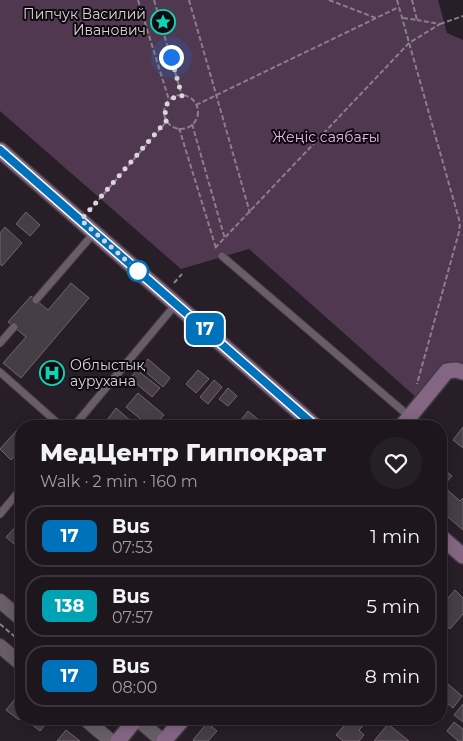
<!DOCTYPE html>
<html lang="en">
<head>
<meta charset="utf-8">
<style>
	body { margin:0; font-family:Montserrat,sans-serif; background:#251f26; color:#f1f3f6; height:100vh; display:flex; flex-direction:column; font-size:19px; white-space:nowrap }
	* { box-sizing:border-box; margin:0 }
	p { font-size:16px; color:#a09fa4 }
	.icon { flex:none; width:28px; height:28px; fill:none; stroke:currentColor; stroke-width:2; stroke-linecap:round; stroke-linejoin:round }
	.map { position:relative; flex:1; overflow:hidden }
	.details { position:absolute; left:15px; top:420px; width:432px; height:305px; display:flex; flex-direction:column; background:#1d161d; border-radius:20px; box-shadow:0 2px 12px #0003,0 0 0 1px #3b353b }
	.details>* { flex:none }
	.badge { padding:0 10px; border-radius:8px; font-size:18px; line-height:32px }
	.you { position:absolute; width:25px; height:25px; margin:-12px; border:4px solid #fff; border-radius:50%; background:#1a73e8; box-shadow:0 0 0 8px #1a73e833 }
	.map>.badge { position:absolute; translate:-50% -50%; box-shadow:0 0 0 2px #fff }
	.round { display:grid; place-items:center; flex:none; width:52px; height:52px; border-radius:26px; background:#251f26 }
	.summary { display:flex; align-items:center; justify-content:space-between; height:85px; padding:0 25px }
	h1 { font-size:24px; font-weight:800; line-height:38px }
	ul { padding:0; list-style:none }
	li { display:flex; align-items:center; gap:15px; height:62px; margin:0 10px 8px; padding:0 15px; border:2px solid #3b353b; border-radius:20px }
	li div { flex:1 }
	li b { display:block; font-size:19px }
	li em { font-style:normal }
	li .badge { min-width:55px; font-weight:700; text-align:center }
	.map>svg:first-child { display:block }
	.green { fill:#503950 }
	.building { fill:#473d47; stroke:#6f646f }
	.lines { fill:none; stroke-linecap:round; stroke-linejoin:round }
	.lane-casing { stroke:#413941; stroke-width:9 }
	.street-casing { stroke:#413941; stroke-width:16 }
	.secondary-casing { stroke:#413941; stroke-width:18 }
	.path { stroke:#888088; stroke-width:2; stroke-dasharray:5 2.5; stroke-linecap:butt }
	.lane { stroke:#695e68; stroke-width:7 }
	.street { stroke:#695e68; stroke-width:14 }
	.secondary { stroke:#846684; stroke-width:15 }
	.line-casing { stroke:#fff; stroke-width:11 }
	.line { stroke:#0072bc; stroke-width:8 }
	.walk { stroke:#dbd4db; stroke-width:5; stroke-dasharray:0 9 }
	.stop-dot { fill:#fff; stroke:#0072bc; stroke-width:2.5 }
	.labels { text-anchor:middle; stroke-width:4; stroke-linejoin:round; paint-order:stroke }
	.poi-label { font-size:14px; fill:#dbd4db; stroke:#0e0a0e; text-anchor:end }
	.park-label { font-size:14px; fill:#efb3ef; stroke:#0e0a0e }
</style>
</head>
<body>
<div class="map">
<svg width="463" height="741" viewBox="0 0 463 741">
	<rect width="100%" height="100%" fill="#271e27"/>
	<path class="green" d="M0 0H438L447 33 463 40V364L450 362 440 366 417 398 249 249 181 269 0 111Z"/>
	<g class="building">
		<path d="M26 212 40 225 30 236 16 224Z"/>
		<path d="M5 227 22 243 2 266 0 264V233Z"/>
		<path d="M71 283 89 298 21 378 3 363 26 337 8 322 31 296 48 310Z"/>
		<path d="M148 359 170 378 163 387 141 368Z"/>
		<path d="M137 370 160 388 152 397 130 378Z"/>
		<path d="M198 370 209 379 196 393 186 384Z"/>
		<path d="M214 380 222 387 208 404 200 397Z"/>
		<path d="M228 388 237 396 228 406 219 399Z"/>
		<path d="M138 393 164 415 154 426H149L126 407Z"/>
		<path d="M116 408 132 422 128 426H114L107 420Z"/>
		<path d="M248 411 266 426H236Z"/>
		<path d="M463 427V448L453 440Z"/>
		<path d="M17 430 21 433V449L11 460 0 449Z"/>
		<path d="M441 467 452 476 443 486 460 501 463 498V530L441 511Z"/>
		<path d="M21 521V550L6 537Z"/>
		<path d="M455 590 463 598V614L450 629 441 621V606Z"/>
		<path d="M448 684 462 696 453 708 441 698V692Z"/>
		<path d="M19 694 21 696V716L19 720 6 710Z"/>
		<path d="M463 704V722L454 715Z"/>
		<path d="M27 719H50L40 731 26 720Z"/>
		<path d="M350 719H369L359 730 364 735 359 741H343L336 735Z"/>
		<path d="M454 722 463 729V741H458L447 731Z"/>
		<path d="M207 723 217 731 208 741H194L193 740Z"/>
		<path d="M388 724 409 741H374Z"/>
		<path d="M66 730 80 741H57Z"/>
	</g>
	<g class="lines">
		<defs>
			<g id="lane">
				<path d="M222 256 410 417"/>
				<path d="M36 300 94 233"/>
				<path d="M0 343 14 327"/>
				<path d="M0 372 61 426"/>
				<path d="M74 426 176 304"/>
				<path d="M0 514 21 489"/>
			</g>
			<g id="street">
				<path d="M0 601 21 619"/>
				<path d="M0 646 21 664"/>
				<path d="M85 719 111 741"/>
				<path d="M137 719 163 741"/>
			</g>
			<g id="secondary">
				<path d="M0 150 315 426"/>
				<path d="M402 426 447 371 456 370 463 372"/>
				<path d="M441 537 463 556"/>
				<path d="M118 741 136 719"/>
				<path d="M164 741 183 719"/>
			</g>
		</defs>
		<use href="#lane" class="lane-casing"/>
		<use href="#street" class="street-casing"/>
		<use href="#secondary" class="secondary-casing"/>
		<g class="path">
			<path d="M138 0 169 100"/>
			<path d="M154 0 182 96"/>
			<path d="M189 0 250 213"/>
			<path d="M329 0 376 18"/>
			<path d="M397 0 460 223 459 232 417 384"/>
			<path d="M403 18 417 20 412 0"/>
			<path d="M440 24 463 16"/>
			<circle cx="181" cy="112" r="17"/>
			<path d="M196 105 399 7"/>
			<path d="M192 124 225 239"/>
			<path d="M179 128 216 248"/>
			<path d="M89 211 167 121"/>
			<path d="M215 248 409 43 440 24 417 20"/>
			<path d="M174 283 182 274"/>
			<path d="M0 624 21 642"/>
			<path d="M111 719 116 724"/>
		</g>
		<use href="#lane" class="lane"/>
		<use href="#street" class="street"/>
		<use href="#secondary" class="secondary"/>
	</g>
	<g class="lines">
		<defs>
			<path id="line" d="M0 150 315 426"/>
		</defs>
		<use href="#line" class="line-casing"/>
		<use href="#line" class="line"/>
		<path class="walk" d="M138 271 81 220 167 120C162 108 168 96 182 96L171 57"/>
	</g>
	<defs>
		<symbol id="sight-ring" viewBox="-11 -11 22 22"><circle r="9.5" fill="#0e0a0e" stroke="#0cd5b5" stroke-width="1.5"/><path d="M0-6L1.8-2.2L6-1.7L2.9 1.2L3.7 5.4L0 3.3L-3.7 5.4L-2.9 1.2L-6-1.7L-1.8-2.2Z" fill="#0cd5b5"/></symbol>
		<symbol id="hospital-ring" viewBox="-11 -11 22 22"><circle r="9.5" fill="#0e0a0e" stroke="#0cd5b5" stroke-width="1.5"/><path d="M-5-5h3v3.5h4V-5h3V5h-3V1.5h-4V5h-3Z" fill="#0cd5b5"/></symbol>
	</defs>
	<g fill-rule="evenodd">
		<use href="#sight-ring" x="149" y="8" width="28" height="28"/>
		<use href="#hospital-ring" x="38" y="359" width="28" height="28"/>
	</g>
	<circle class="stop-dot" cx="138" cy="271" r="10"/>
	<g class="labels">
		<g class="poi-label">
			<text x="146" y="19">Пипчук Василий<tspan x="146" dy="16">Иванович</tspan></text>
			<text x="70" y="370" text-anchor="start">Облыстық<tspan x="70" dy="16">аурухана</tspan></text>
		</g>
		<g class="park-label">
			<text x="326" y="142">Жеңіс саябағы</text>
		</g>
	</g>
</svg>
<div class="you" style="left:171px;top:57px"></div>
<b class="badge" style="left:205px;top:329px;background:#0072bc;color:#fff">17</b>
<section class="details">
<div class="summary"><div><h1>МедЦентр Гиппократ</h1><p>Walk · 2 min · 160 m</p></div><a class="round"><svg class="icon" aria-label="heart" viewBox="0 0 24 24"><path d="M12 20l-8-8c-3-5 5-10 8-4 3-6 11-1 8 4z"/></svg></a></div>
<ul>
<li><span class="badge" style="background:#0072bc;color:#fff">17</span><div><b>Bus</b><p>07:53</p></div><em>1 min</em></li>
<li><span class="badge" style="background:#00a3b4;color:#fff">138</span><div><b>Bus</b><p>07:57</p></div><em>5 min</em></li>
<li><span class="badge" style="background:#0072bc;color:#fff">17</span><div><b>Bus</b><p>08:00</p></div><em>8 min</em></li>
</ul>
</section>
</div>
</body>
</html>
